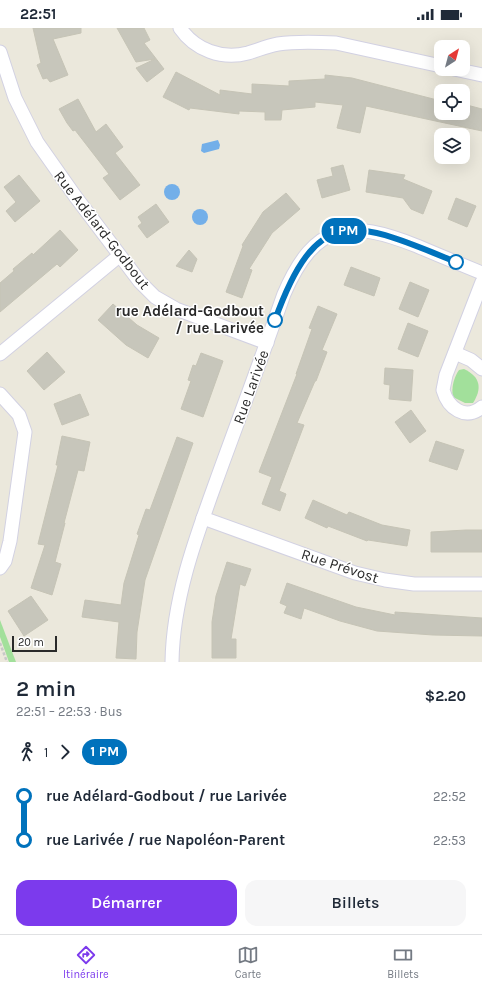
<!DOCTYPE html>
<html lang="fr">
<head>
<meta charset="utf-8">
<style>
	body { margin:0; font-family:Karla,sans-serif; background:#f6f6f7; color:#1f2937; height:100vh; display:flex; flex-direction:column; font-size:15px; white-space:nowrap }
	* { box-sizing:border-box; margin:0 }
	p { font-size:13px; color:#747a83 }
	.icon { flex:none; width:22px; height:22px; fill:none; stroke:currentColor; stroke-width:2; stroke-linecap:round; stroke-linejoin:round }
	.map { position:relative; height:634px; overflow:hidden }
	.sheet { display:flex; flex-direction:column; background:#fff; flex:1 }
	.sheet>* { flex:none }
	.badge { padding:0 8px; border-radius:13px; font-size:14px; line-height:26px }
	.needle { width:26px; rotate:36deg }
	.buttons { position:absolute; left:434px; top:12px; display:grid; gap:8px }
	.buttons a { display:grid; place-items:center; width:36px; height:36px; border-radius:8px; background:#fff; box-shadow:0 4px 16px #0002; font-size:20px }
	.scale { position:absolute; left:12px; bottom:10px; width:45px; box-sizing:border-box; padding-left:4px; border:2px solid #2a2a2a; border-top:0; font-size:11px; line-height:14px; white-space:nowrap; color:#2a2a2a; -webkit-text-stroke:3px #fff; paint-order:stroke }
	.map>.badge { position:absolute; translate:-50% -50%; box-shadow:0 0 0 2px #fff }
	.legs { display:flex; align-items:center; gap:6px; height:44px; padding:0 16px; font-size:13px }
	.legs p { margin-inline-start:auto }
	.overview { display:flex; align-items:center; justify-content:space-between; height:68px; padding:0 16px }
	h1 { font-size:22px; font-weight:600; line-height:30px }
	.primary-button { display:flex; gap:8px; margin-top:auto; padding:8px 16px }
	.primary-button a { flex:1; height:46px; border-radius:12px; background:#7c3aed; color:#fff; font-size:16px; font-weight:600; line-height:46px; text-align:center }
	.primary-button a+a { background:#f6f6f7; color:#1f2937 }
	ul { padding:0 16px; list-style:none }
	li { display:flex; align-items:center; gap:14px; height:44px; font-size:15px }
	li i { display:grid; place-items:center; width:6px; height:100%; margin:0 5px; background:currentColor }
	li i::after { content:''; width:10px; height:10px; margin:-5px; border:3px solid; border-radius:50%; background:#fff }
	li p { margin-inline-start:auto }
	li:first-child i { background:linear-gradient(#0000 50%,currentColor 0) }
	li:last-child i { background:linear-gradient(currentColor 50%,#0000 0) }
	.status { display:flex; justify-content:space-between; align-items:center; height:28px; padding:0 20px; background:#fff; direction:ltr }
	.status svg { height:11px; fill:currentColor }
	.tabs { display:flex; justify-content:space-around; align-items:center; height:56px; border-top:1px solid #e0e1e3; background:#fff; font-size:11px; color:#747a83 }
	.tabs a { display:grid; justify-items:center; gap:2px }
	.tabs .active { color:#7c3aed }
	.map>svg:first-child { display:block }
	.green { fill:#a2e09b }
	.water { fill:#73afe9 }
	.building { fill:#c7c6bb; stroke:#c6c4b6 }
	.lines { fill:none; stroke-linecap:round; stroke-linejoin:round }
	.street-casing { stroke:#d2d1e2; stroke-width:15 }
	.path { stroke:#c8c8c8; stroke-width:2.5; stroke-dasharray:3 2; stroke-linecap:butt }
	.street { stroke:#fff; stroke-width:13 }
	.line-1-casing { stroke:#fff; stroke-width:9 }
	.line-1 { stroke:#0072bc; stroke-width:6 }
	.stop-1-dot { fill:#fff; stroke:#0072bc; stroke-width:2 }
	.labels { text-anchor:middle; stroke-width:3; stroke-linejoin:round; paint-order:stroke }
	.street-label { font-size:15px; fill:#2a2a2a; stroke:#fff }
	.stop-label { font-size:15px; font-weight:bold; fill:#2a2a2a; stroke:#fff; text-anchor:end }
</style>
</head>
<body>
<div class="status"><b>22:51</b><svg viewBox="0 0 49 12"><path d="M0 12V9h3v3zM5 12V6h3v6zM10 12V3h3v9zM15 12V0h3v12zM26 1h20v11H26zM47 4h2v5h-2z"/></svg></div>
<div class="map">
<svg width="482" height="634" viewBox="0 0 482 634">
	<rect width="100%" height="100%" fill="#ebe8dc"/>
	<g class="green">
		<path d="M464 341C481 349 482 361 473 375H465L453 369C451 360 454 349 459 342Z"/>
		<path d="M0 592 16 634H9L0 609Z"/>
	</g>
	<g class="water">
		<path d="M218 112 220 117 219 121 204 125 201 123 202 116Z"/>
		<circle cx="172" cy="164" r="8"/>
		<circle cx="200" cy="189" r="8"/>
	</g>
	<g class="building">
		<path d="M33 0H81V5L53 11 68 47 50 54 47 50 43 51 37 37 41 35Z"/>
		<path d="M117 0H144L150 12 144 15 164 41 147 54 136 40 155 31 136 34Z"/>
		<path d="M176 44 220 67V62L252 66V56L289 58V53L325 51V47L352 50 441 73V85H463V76L482 81V103L366 78 360 105 337 100 343 77 315 74V79L282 82 281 92H265V84L239 83V86L190 80 189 82 163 69Z"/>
		<path d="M78 71 96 104 106 96 123 119 115 125 140 157 120 172 103 150 109 146 75 102 73 103 67 95 59 81Z"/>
		<path d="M343 137 350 162 322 170 317 152 333 148 331 140Z"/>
		<path d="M369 142 405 147 403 151 432 163 423 186 411 181 403 170 366 164Z"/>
		<path d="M19 147 40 173 15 194 6 183 16 174 4 159Z"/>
		<path d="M286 165 300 181 272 205 249 241 252 242 242 270 226 264 243 218 242 217 263 184Z"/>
		<path d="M456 170 476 178 467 199 448 191Z"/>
		<path d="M156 176 169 194 147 210 138 198 142 195 138 189Z"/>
		<path d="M60 202 78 222 60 239 57 236 0 284V255L14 243 13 241 32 225 33 227Z"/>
		<path d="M189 222 197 231 192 244 176 238Z"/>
		<path d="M351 239 380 250 374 268 344 257Z"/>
		<path d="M410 254 429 262 418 289 399 281Z"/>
		<path d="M113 276 137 297 159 310 148 330 126 317 98 292Z"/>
		<path d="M318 278 337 286 322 322 327 324 316 353H315L297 395 304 397 279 463 286 466 280 483 262 476 272 449 259 444 297 346H296L312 301 309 300Z"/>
		<path d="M408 295 428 303 418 329 398 321Z"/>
		<path d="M47 324 65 344 44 362 27 343Z"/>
		<path d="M201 325 223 333 203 389 181 381 191 353 188 352 193 337 196 338Z"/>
		<path d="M385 340 413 342 411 373 389 371 390 357 384 356Z"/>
		<path d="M80 366 89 387 62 397 54 376Z"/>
		<path d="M411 382 426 403 410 415 395 394Z"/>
		<path d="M62 408 90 414 84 443 78 442 64 495H65L55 534 61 536 52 567 31 560 45 517 38 516 58 437H56Z"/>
		<path d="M177 409 193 415 145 552 137 604 136 631 116 630 119 594 82 589 85 572 121 577 124 555 139 507 137 506 146 481 150 482Z"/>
		<path d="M436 413 464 422 457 442 429 433Z"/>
		<path d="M313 472 347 487 349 484 382 497 410 502 407 518 368 512 367 513 328 498 327 500 305 490Z"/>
		<path d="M466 502H482V524H431V504Z"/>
		<path d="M227 534 251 541 245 558 240 556 231 611H236V630H212V594L216 568Z"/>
		<path d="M287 555 356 579 395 587V584L482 590V608L433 607 377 603 340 593 304 580 301 591 284 585 287 578 280 575Z"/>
		<path d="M31 568 48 592 24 608 8 583Z"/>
	</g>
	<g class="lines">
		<defs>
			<g id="street">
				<path d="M180 0C195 22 222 32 248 25 258 22 267 18 278 16 297 13 317 14 336 15L441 38"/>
				<path d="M0 24 15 70 37 114 75 168 140 254 155 269 176 281 267 315"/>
				<path d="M454 41 482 47"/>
				<path d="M482 254 446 347 443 362C448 380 465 393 482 379"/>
				<path d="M455 325 471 332 482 341"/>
				<path d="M0 326 119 228"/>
				<path d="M0 366 19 387 25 404 10 513 5 533 0 540"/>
				<path d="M203 490 355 545 385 552 414 556H482"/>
				<path d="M172 634C173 566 199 501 222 437 243 380 264 323 284 266 315 194 349 191 417 218 438 227 460 236 482 245"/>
			</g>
		</defs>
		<use href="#street" class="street-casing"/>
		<path class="path" d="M0 615 7 634"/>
		<use href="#street" class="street"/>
	</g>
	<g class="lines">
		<defs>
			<path id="line-1" d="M275 292C318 172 357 194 456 234"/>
		</defs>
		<use href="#line-1" class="line-1-casing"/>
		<use href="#line-1" class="line-1"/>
	</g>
	<g class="stop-1-dot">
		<circle cx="456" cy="234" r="7"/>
		<circle cx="275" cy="292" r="7"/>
	</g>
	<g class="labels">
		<g class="street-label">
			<text transform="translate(102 202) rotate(52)" y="5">Rue Adélard-Godbout</text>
			<text transform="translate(251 359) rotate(-70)" y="5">Rue Larivée</text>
			<text transform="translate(340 538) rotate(18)" y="5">Rue Prévost</text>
		</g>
		<g class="stop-label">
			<text x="264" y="288">rue Adélard-Godbout<tspan x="264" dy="17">/ rue Larivée</tspan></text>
		</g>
	</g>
</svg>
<div class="buttons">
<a><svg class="needle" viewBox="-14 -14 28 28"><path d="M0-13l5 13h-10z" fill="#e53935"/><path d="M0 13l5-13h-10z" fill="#747a83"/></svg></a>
<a><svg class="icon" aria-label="locate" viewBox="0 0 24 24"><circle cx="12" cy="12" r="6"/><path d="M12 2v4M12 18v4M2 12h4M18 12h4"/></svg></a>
<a><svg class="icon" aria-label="layers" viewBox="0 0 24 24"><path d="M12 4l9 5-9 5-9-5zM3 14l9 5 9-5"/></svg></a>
</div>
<div class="scale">20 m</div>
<b class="badge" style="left:344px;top:203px;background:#0072bc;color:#fff">1 PM</b>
</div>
<section class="sheet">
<div class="overview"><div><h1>2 min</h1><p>22:51 – 22:53 · Bus</p></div><b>$2.20</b></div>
<div class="legs"><svg class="icon" aria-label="walk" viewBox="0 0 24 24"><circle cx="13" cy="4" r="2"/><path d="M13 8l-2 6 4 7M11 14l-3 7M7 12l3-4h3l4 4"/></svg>1<svg class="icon" aria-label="forward" viewBox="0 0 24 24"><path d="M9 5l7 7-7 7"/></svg><b class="badge" style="background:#0072bc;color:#fff">1 PM</b></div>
<ul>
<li><i style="color:#0072bc"></i><b>rue Adélard-Godbout / rue Larivée</b><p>22:52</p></li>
<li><i style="color:#0072bc"></i><b>rue Larivée / rue Napoléon-Parent</b><p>22:53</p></li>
</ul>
<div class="primary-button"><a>Démarrer</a><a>Billets</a></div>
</section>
<nav class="tabs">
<a class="active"><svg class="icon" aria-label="directions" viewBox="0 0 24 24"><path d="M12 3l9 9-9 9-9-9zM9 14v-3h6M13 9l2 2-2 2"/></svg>Itinéraire</a>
<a><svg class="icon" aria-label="map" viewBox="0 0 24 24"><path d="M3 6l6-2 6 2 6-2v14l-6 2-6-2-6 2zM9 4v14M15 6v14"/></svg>Carte</a>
<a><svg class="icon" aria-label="tickets" viewBox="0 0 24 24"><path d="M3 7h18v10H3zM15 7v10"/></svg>Billets</a>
</nav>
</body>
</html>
